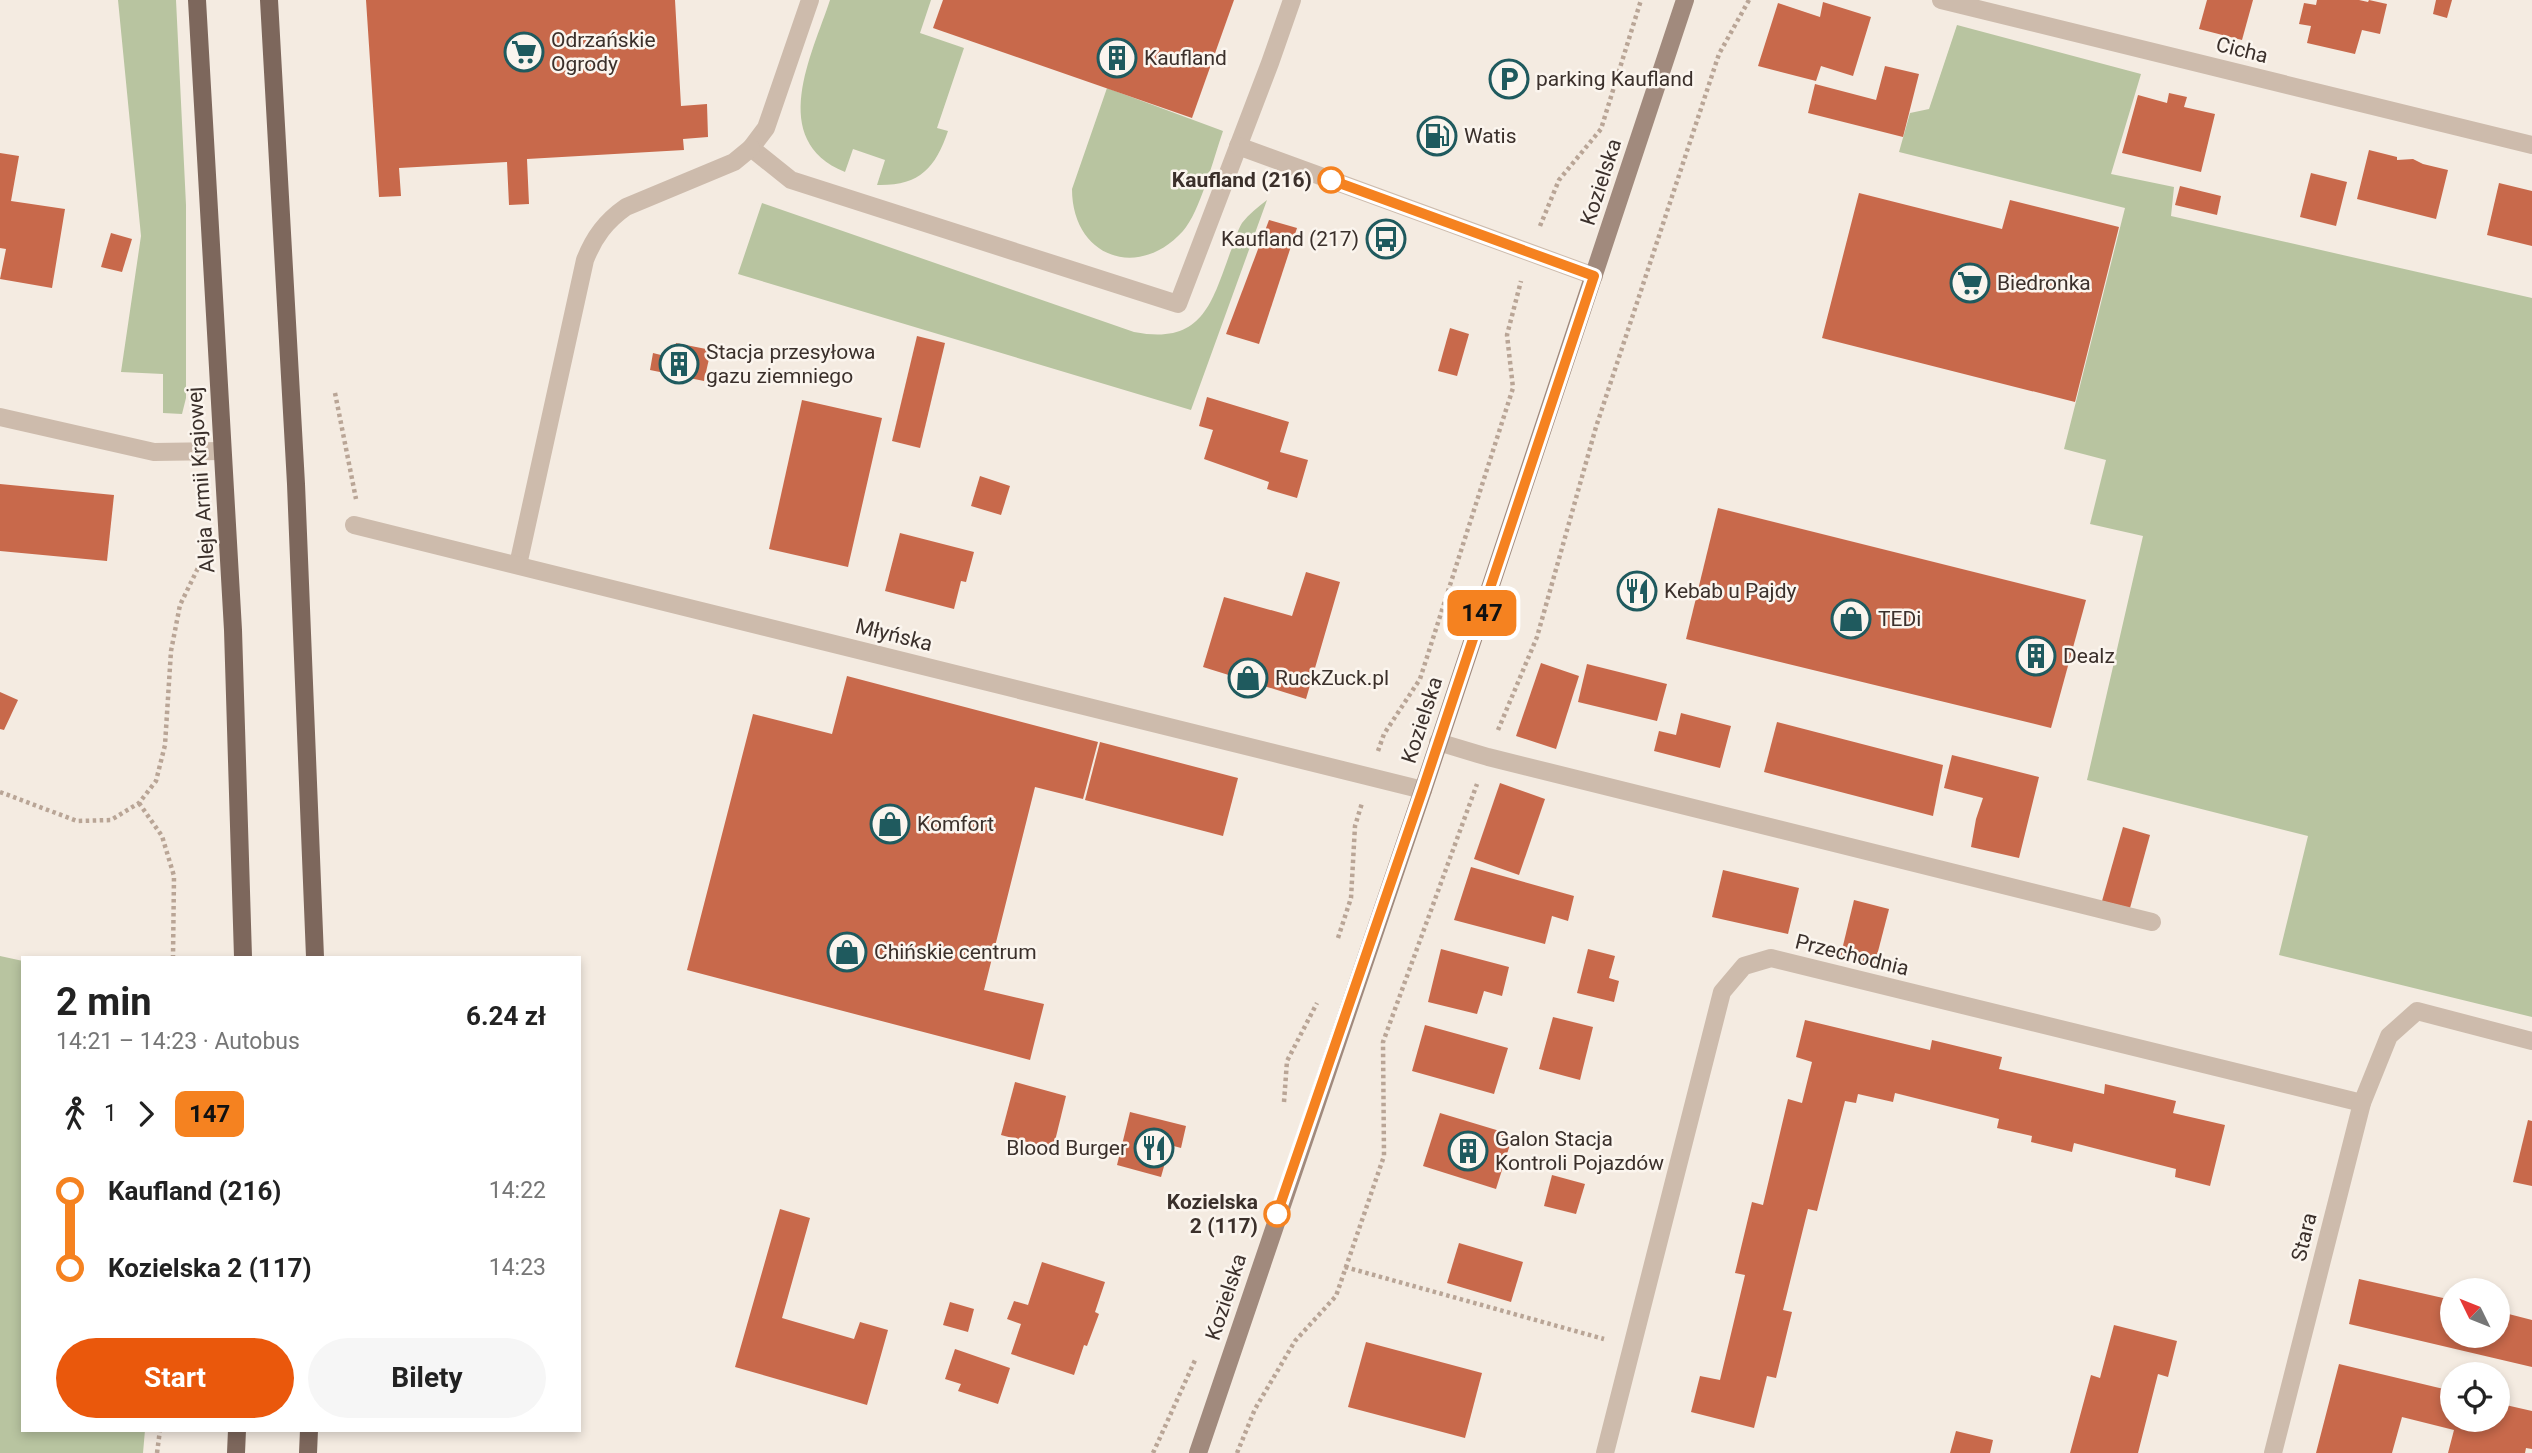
<!DOCTYPE html>
<html lang="pl">
<head>
<meta charset="utf-8">
<style>
	body { margin:0; font-family:Roboto,sans-serif; background:#f6f6f6; color:#222; height:100vh; display:flex; flex-direction:column; font-size:26px; white-space:nowrap }
	* { box-sizing:border-box; margin:0 }
	p { font-size:23px; color:#767676 }
	.icon { flex:none; width:38px; height:38px; fill:none; stroke:currentColor; stroke-width:2; stroke-linecap:round; stroke-linejoin:round }
	.map { position:relative; flex:1; overflow:hidden }
	.panel { position:absolute; left:21px; top:956px; width:560px; height:476px; display:flex; flex-direction:column; background:#fff; border-radius:0px; box-shadow:0 4px 10px #0003 }
	.panel>* { flex:none }
	.badge { padding:0 14px; border-radius:10px; font-size:24px; line-height:46px }
	.needle { width:46px; rotate:313deg }
	.tools { position:absolute; left:2440px; top:1278px; display:grid; gap:14px }
	.tools a { display:grid; place-items:center; width:70px; height:70px; border-radius:50%; background:#fff; box-shadow:0 4px 10px #0003; font-size:35px }
	.map>.badge { position:absolute; translate:-50% -50%; box-shadow:0 0 0 4px #fff }
	.legs { display:flex; align-items:center; gap:10px; height:77px; padding:0 35px; font-size:23px }
	.legs p { margin-inline-start:auto }
	.head { display:flex; align-items:center; justify-content:space-between; height:119px; padding:0 35px }
	h1 { font-size:38px; font-weight:700; line-height:52px }
	.action { display:flex; gap:14px; margin-top:auto; padding:14px 35px }
	.action a { flex:1; height:80px; border-radius:42px; background:#ea580c; color:#fff; font-size:28px; font-weight:700; line-height:80px; text-align:center }
	.action a+a { background:#f6f6f6; color:#222 }
	ul { padding:0 35px; list-style:none }
	li { display:flex; align-items:center; gap:24px; height:77px; font-size:26px }
	li i { display:grid; place-items:center; width:10px; height:100%; margin:0 9px; background:currentColor }
	li i::after { content:''; width:18px; height:18px; margin:-9px; border:5px solid; border-radius:50%; background:#fff }
	li p { margin-inline-start:auto }
	li:first-child i { background:linear-gradient(#0000 50%,currentColor 0) }
	li:last-child i { background:linear-gradient(currentColor 50%,#0000 0) }
	.map>svg:first-child { display:block }
	.green { fill:#b8c4a0 }
	.building { fill:#c8694b }
	.lines { fill:none; stroke-linecap:round; stroke-linejoin:round }
	.path { stroke:#b9a596; stroke-width:4.5; stroke-dasharray:3.5 3.5; stroke-linecap:butt }
	.service { stroke:#cdbbac; stroke-width:18 }
	.minor { stroke:#cdbbac; stroke-width:18 }
	.secondary { stroke:#a18a7d; stroke-width:18 }
	.primary { stroke:#7d675c; stroke-width:18 }
	.line-1-casing { stroke:#fff; stroke-width:16 }
	.line-1 { stroke:#f58220; stroke-width:10 }
	.stop-1-dot { fill:#fff; stroke:#f58220; stroke-width:3.5 }
	.labels { text-anchor:middle; stroke-width:5; stroke-linejoin:round; paint-order:stroke }
	.poi-label { font-size:21px; fill:#3b302b; stroke:#fbf5ee; text-anchor:start }
	.street-label { font-size:21px; fill:#3b302b; stroke:#fbf5ee }
	.stop-label { font-size:21px; font-weight:bold; fill:#3b302b; stroke:#fbf5ee; text-anchor:end }
</style>
</head>
<body>
<div class="map">
<svg width="2532" height="1453" viewBox="0 0 2532 1453">
	<rect width="100%" height="100%" fill="#f4ebe1"/>
	<g class="green">
		<path d="M118 0H176L186 205V398L182 414 163 413V374L121 372 141 236Z"/>
		<path d="M830 0H931L920 33 964 48 937 128 948 131C935 169 919 186 877 185L885 160 853 149 845 172C767 140 812 55 830 0Z"/>
		<path d="M1957 25 2141 74 2111 174 2174 187 2171 216 2532 298V1017L2279 955 2308 836 2087 780 2143 536 2090 524 2106 460 2064 449 2125 208 1899 152 1910 113 1929 109Z"/>
		<path d="M1107 88 1223 131C1214 157 1200 212 1183 231 1138 281 1072 257 1072 189Z"/>
		<path d="M1267 200 1191 410 738 274 762 203 1134 332C1201 345 1211 306 1230 253 1234 244 1237 231 1242 223 1249 214 1258 207 1267 200Z"/>
		<path d="M0 956 23 961V1430H145L143 1453H0Z"/>
	</g>
	<g class="building">
		<path d="M366 0H675L681 106 707 104 708 137 683 139 684 150 527 159 529 204 509 205 507 162 399 168 401 196 379 197Z"/>
		<path d="M943 0H1234L1192 118 933 28Z"/>
		<path d="M2207 0H2253L2242 40 2199 29Z"/>
		<path d="M2317 0H2359L2368 2 2369 0 2387 4 2380 34 2362 30 2355 54 2307 43 2311 26 2299 24 2304 3 2316 5Z"/>
		<path d="M2436 0H2452L2447 18 2433 14Z"/>
		<path d="M1823 2 1871 17 1853 76 1821 66 1816 81 1758 66 1778 3 1820 17Z"/>
		<path d="M1885 66 1919 74 1903 137 1808 113 1815 84 1876 100Z"/>
		<path d="M2169 93 2187 97 2184 107 2215 114 2201 172 2122 153 2138 95 2167 103Z"/>
		<path d="M2369 150 2397 157V160L2413 159 2423 164 2448 170 2436 219 2357 199Z"/>
		<path d="M0 153 19 156 11 201 65 209 52 288 0 279 6 249 0 248Z"/>
		<path d="M2311 173 2347 182 2336 226 2300 217Z"/>
		<path d="M2499 183 2532 191V246L2487 235Z"/>
		<path d="M2180 186 2221 196 2217 215 2175 205Z"/>
		<path d="M1859 193 2002 229 2010 200 2119 227 2075 402 1822 338Z"/>
		<path d="M1269 220 1297 228 1259 344 1226 334Z"/>
		<path d="M111 233 132 239 122 272 101 267Z"/>
		<path d="M1450 328 1469 334 1457 376 1438 371Z"/>
		<path d="M917 336 945 343 920 448 892 441Z"/>
		<path d="M676 343 711 350 704 381 650 370 653 353 673 358Z"/>
		<path d="M1207 397 1289 422 1280 452 1308 460 1297 498 1267 489 1269 482 1204 459 1213 430 1199 426Z"/>
		<path d="M802 400 882 418 848 567 769 549Z"/>
		<path d="M980 476 1010 486 1001 515 971 506Z"/>
		<path d="M0 484 114 495 107 561 0 551Z"/>
		<path d="M1718 508 2086 600 2051 728 1686 639Z"/>
		<path d="M900 533 974 552 966 582 961 581 954 609 885 591Z"/>
		<path d="M1306 572 1340 582 1306 699 1203 667 1224 597 1292 616Z"/>
		<path d="M1541 663 1579 676 1556 749 1516 736Z"/>
		<path d="M1587 664 1667 684 1657 721 1578 702Z"/>
		<path d="M847 676 1098 742 1083 799 1035 787 984 990 1044 1004 1030 1060 687 970 753 714 832 734Z"/>
		<path d="M0 692 18 700 4 730 0 729Z"/>
		<path d="M1681 713 1731 726 1720 768 1654 751 1659 731 1676 735Z"/>
		<path d="M1777 722 1943 765 1933 816 1764 772Z"/>
		<path d="M1100 742 1238 778 1223 836 1085 800Z"/>
		<path d="M1952 755 2039 777 2019 858 1971 847 1976 819 1983 798 1944 788Z"/>
		<path d="M1500 783 1545 799 1519 875 1474 859Z"/>
		<path d="M2123 827 2150 835 2130 908 2102 901Z"/>
		<path d="M1471 867 1574 896 1568 921 1552 916 1545 944 1454 920Z"/>
		<path d="M1723 870 1799 888 1788 934 1712 917Z"/>
		<path d="M1854 900 1889 909 1874 967 1840 958Z"/>
		<path d="M1441 949 1509 967 1502 996 1484 991 1477 1014 1428 1002Z"/>
		<path d="M1588 949 1615 956 1609 978 1619 981 1614 1002 1577 993Z"/>
		<path d="M1553 1017 1593 1027 1580 1080 1539 1069Z"/>
		<path d="M1805 1020 1930 1050 1932 1040 2002 1057 1999 1069 2104 1094 2105 1084 2176 1101 2173 1113 2225 1125 2210 1186 2175 1177 2176 1169 2074 1143 2072 1152 2031 1142 2032 1136 1997 1128 1999 1119 1895 1093 1893 1102 1858 1094 1856 1103 1845 1101 1817 1211 1808 1209 1783 1310 1792 1312 1776 1378 1767 1376 1754 1428 1691 1412 1700 1376 1720 1380 1745 1275 1735 1273 1752 1202 1763 1205 1788 1099 1802 1103 1812 1062 1796 1057Z"/>
		<path d="M1425 1025 1508 1048 1494 1094 1412 1071Z"/>
		<path d="M1015 1082 1066 1096 1053 1149 1001 1135Z"/>
		<path d="M1130 1112 1186 1126 1181 1148 1170 1145 1161 1177 1117 1165Z"/>
		<path d="M1440 1113 1513 1135 1496 1189 1423 1166Z"/>
		<path d="M2528 1120 2532 1121V1186L2513 1182Z"/>
		<path d="M1552 1175 1585 1184 1576 1214 1544 1206Z"/>
		<path d="M780 1209 810 1218 782 1318 854 1339 860 1322 888 1330 867 1405 735 1367Z"/>
		<path d="M1459 1243 1523 1262 1511 1302 1447 1283Z"/>
		<path d="M1042 1262 1105 1282 1095 1312 1099 1314 1087 1346 1084 1345 1074 1375 1011 1354 1021 1324 1007 1319 1014 1301 1028 1305Z"/>
		<path d="M2359 1279 2452 1300V1335H2497V1311L2532 1320V1367L2349 1324Z"/>
		<path d="M950 1302 974 1309 968 1332 943 1325Z"/>
		<path d="M2114 1325 2177 1341 2168 1377 2158 1374 2138 1453H2070L2091 1375 2100 1378Z"/>
		<path d="M1366 1342 1482 1373 1465 1438 1348 1407Z"/>
		<path d="M955 1349 1010 1368 998 1404 958 1391 961 1384 945 1379Z"/>
		<path d="M2339 1364 2452 1391V1419H2497V1403L2532 1411V1449L2526 1448 2525 1453H2448L2454 1430 2402 1417 2392 1453H2316Z"/>
		<path d="M1956 1431 1993 1440 1990 1453H1950Z"/>
	</g>
	<g class="lines">
		<g class="path">
			<path d="M1540 226 1559 180 1601 129 1641 0"/>
			<path d="M335 393 356 499"/>
			<path d="M1498 730 1537 637 1596 427 1719 54 1749 0"/>
			<path d="M1378 751 1384 734 1420 679 1513 388 1507 335 1521 281"/>
			<path d="M0 792 77 821 111 820 139 803 156 781 165 745 171 651 180 605 198 568"/>
			<path d="M139 803 162 836 174 876 173 957"/>
			<path d="M1338 938 1351 898 1355 826 1362 803"/>
			<path d="M1284 1102 1287 1061 1317 1003"/>
			<path d="M1345 1267 1604 1339"/>
			<path d="M157 1453 160 1430"/>
			<path d="M1153 1453 1196 1358"/>
			<path d="M1237 1453 1255 1409 1295 1341 1336 1296 1384 1156 1383 1042 1477 784"/>
		</g>
		<g class="service">
			<path d="M810 0 766 128 751 148 791 180 1178 304 1270 63 1292 0"/>
			<path d="M1238 146 1594 276"/>
			<path d="M518 565 585 260C594 237 606 221 626 207L734 162 751 148"/>
		</g>
		<g class="minor">
			<path d="M1941 0 2532 145"/>
			<path d="M0 417 154 452 222 451"/>
			<path d="M354 525 1423 790"/>
			<path d="M1438 742 1488 757 2152 922"/>
			<path d="M1605 1453 1722 992 1744 966 1771 958 2362 1103"/>
			<path d="M2273 1453 2362 1103 2389 1036 2417 1011 2532 1041"/>
		</g>
		<path class="secondary" d="M1198 1453 1423 790 1685 0"/>
		<g class="primary">
			<path d="M197 0 233 630 243 957"/>
			<path d="M269 0 296 484 315 957"/>
			<path d="M236 1453 237 1430"/>
			<path d="M308 1453 309 1430"/>
		</g>
	</g>
	<g class="lines">
		<defs>
			<path id="line-1" d="M1277 1214 1423 789 1594 276 1331 180"/>
		</defs>
		<use href="#line-1" class="line-1-casing"/>
		<use href="#line-1" class="line-1"/>
	</g>
	<defs>
		<symbol id="supermarket-ring" viewBox="-11 -11 22 22"><circle r="9.5" fill="#fbf5ee" stroke="#1f5a5e" stroke-width="1.5"/><path d="M-6-5.5h2.5l.6 2H6L4.5 2H-2.5L-4.4-4H-6ZM-1.5 3.2a1.3 1.3 0 1 0 .1 0ZM3 3.2a1.3 1.3 0 1 0 .1 0Z" fill="#1f5a5e"/></symbol>
		<symbol id="building-ring" viewBox="-11 -11 22 22"><circle r="9.5" fill="#fbf5ee" stroke="#1f5a5e" stroke-width="1.5"/><path d="M-4-6H4V6H1V3H-1V6H-4ZM-2.5-4.3h1.7v1.8h-1.7ZM.8-4.3h1.7v1.8H.8ZM-2.5-1h1.7V.8h-1.7ZM.8-1h1.7V.8H.8Z" fill="#1f5a5e"/></symbol>
		<symbol id="parking-ring" viewBox="-11 -11 22 22"><circle r="9.5" fill="#fbf5ee" stroke="#1f5a5e" stroke-width="1.5"/><path d="M-3.5-5.5H1a3.5 3.5 0 0 1 0 7H-1V5.5H-3.5ZM-1-3.4V-.6H.8a1.4 1.4 0 0 0 0-2.8Z" fill="#1f5a5e"/></symbol>
		<symbol id="fuel-ring" viewBox="-11 -11 22 22"><circle r="9.5" fill="#fbf5ee" stroke="#1f5a5e" stroke-width="1.5"/><path d="M-5.5-6h7V0h2V4h1.3V-2.5L3-4.5l.8-.8L6-3V5H2.5V1h-1V6h-7ZM-4.2-4.7v3.2H.2V-4.7Z" fill="#1f5a5e"/></symbol>
		<symbol id="bus-ring" viewBox="-11 -11 22 22"><circle r="9.5" fill="#fbf5ee" stroke="#1f5a5e" stroke-width="1.5"/><path d="M-5-6H5V4H4V6H2V4H-2V6H-4V4H-5ZM-3.5-4V0h7V-4ZM-3.5 1.2v1.5H-2V1.2ZM2 1.2v1.5H3.5V1.2Z" fill="#1f5a5e"/></symbol>
		<symbol id="restaurant-ring" viewBox="-11 -11 22 22"><circle r="9.5" fill="#fbf5ee" stroke="#1f5a5e" stroke-width="1.5"/><path d="M-5-6h1v4h1v-4h1v4h1v-4h1v5L-1.5 .5V6h-2V.5L-5-1ZM5-6V6H3V1.5H1.5Q1.5-4 5-6Z" fill="#1f5a5e"/></symbol>
		<symbol id="shop-ring" viewBox="-11 -11 22 22"><circle r="9.5" fill="#fbf5ee" stroke="#1f5a5e" stroke-width="1.5"/><path d="M-5-2.5h2.3a2.7 3.5 0 0 1 5.4 0H5L5.5 6h-11ZM-1.5-2.5h3a1.5 2.3 0 0 0-3 0Z" fill="#1f5a5e"/></symbol>
	</defs>
	<g fill-rule="evenodd">
		<use href="#supermarket-ring" x="502" y="30" width="44" height="44"/>
		<use href="#building-ring" x="1095" y="36" width="44" height="44"/>
		<use href="#parking-ring" x="1487" y="57" width="44" height="44"/>
		<use href="#fuel-ring" x="1415" y="114" width="44" height="44"/>
		<use href="#bus-ring" x="1364" y="217" width="44" height="44"/>
		<use href="#supermarket-ring" x="1948" y="261" width="44" height="44"/>
		<use href="#building-ring" x="657" y="342" width="44" height="44"/>
		<use href="#restaurant-ring" x="1615" y="569" width="44" height="44"/>
		<use href="#shop-ring" x="1829" y="597" width="44" height="44"/>
		<use href="#building-ring" x="2014" y="634" width="44" height="44"/>
		<use href="#shop-ring" x="1226" y="656" width="44" height="44"/>
		<use href="#shop-ring" x="868" y="802" width="44" height="44"/>
		<use href="#shop-ring" x="825" y="930" width="44" height="44"/>
		<use href="#restaurant-ring" x="1132" y="1126" width="44" height="44"/>
		<use href="#building-ring" x="1446" y="1129" width="44" height="44"/>
	</g>
	<g class="stop-1-dot">
		<circle cx="1331" cy="180" r="12"/>
		<circle cx="1277" cy="1214" r="12"/>
	</g>
	<g class="labels">
		<g class="poi-label">
			<text x="551" y="47">Odrzańskie<tspan x="551" dy="24">Ogrody</tspan></text>
			<text x="1144" y="65">Kaufland</text>
			<text x="1536" y="86">parking Kaufland</text>
			<text x="1464" y="143">Watis</text>
			<text x="1359" y="246" text-anchor="end">Kaufland (217)</text>
			<text x="1997" y="290">Biedronka</text>
			<text x="706" y="359">Stacja przesyłowa<tspan x="706" dy="24">gazu ziemniego</tspan></text>
			<text x="1664" y="598">Kebab u Pajdy</text>
			<text x="1878" y="626">TEDi</text>
			<text x="2063" y="663">Dealz</text>
			<text x="1275" y="685">RuckZuck.pl</text>
			<text x="917" y="831">Komfort</text>
			<text x="874" y="959">Chińskie centrum</text>
			<text x="1495" y="1146">Galon Stacja<tspan x="1495" dy="24">Kontroli Pojazdów</tspan></text>
			<text x="1127" y="1155" text-anchor="end">Blood Burger</text>
		</g>
		<g class="street-label">
			<text transform="translate(2242 50) rotate(14)" y="7">Cicha</text>
			<text transform="translate(1601 182) rotate(-72)" y="7">Kozielska</text>
			<text transform="translate(201 480) rotate(-94)" y="7">Aleja Armii Krajowej</text>
			<text transform="translate(894 635) rotate(14)" y="7">Młyńska</text>
			<text transform="translate(1422 720) rotate(-72)" y="7">Kozielska</text>
			<text transform="translate(1852 955) rotate(14)" y="7">Przechodnia</text>
			<text transform="translate(2304 1237) rotate(-76)" y="7">Stara</text>
			<text transform="translate(1226 1297) rotate(-72)" y="7">Kozielska</text>
		</g>
		<g class="stop-label">
			<text x="1312" y="187">Kaufland (216)</text>
			<text x="1258" y="1209">Kozielska<tspan x="1258" dy="24">2 (117)</tspan></text>
		</g>
	</g>
</svg>
<div class="tools">
<a><svg class="needle" viewBox="-14 -14 28 28"><path d="M0-13l5 13h-10z" fill="#e53935"/><path d="M0 13l5-13h-10z" fill="#767676"/></svg></a>
<a><svg class="icon" aria-label="locate" viewBox="0 0 24 24"><circle cx="12" cy="12" r="6"/><path d="M12 2v4M12 18v4M2 12h4M18 12h4"/></svg></a>
</div>
<b class="badge" style="left:1482px;top:613px;background:#f58220;color:#111">147</b>
<section class="panel">
<div class="head"><div><h1>2 min</h1><p>14:21 – 14:23 · Autobus</p></div><b>6.24 zł</b></div>
<div class="legs"><svg class="icon" aria-label="walk" viewBox="0 0 24 24"><circle cx="13" cy="4" r="2"/><path d="M13 8l-2 6 4 7M11 14l-3 7M7 12l3-4h3l4 4"/></svg>1<svg class="icon" aria-label="forward" viewBox="0 0 24 24"><path d="M9 5l7 7-7 7"/></svg><b class="badge" style="background:#f58220;color:#111">147</b></div>
<ul>
<li><i style="color:#f58220"></i><b>Kaufland (216)</b><p>14:22</p></li>
<li><i style="color:#f58220"></i><b>Kozielska 2 (117)</b><p>14:23</p></li>
</ul>
<div class="action"><a>Start</a><a>Bilety</a></div>
</section>
</div>
</body>
</html>
